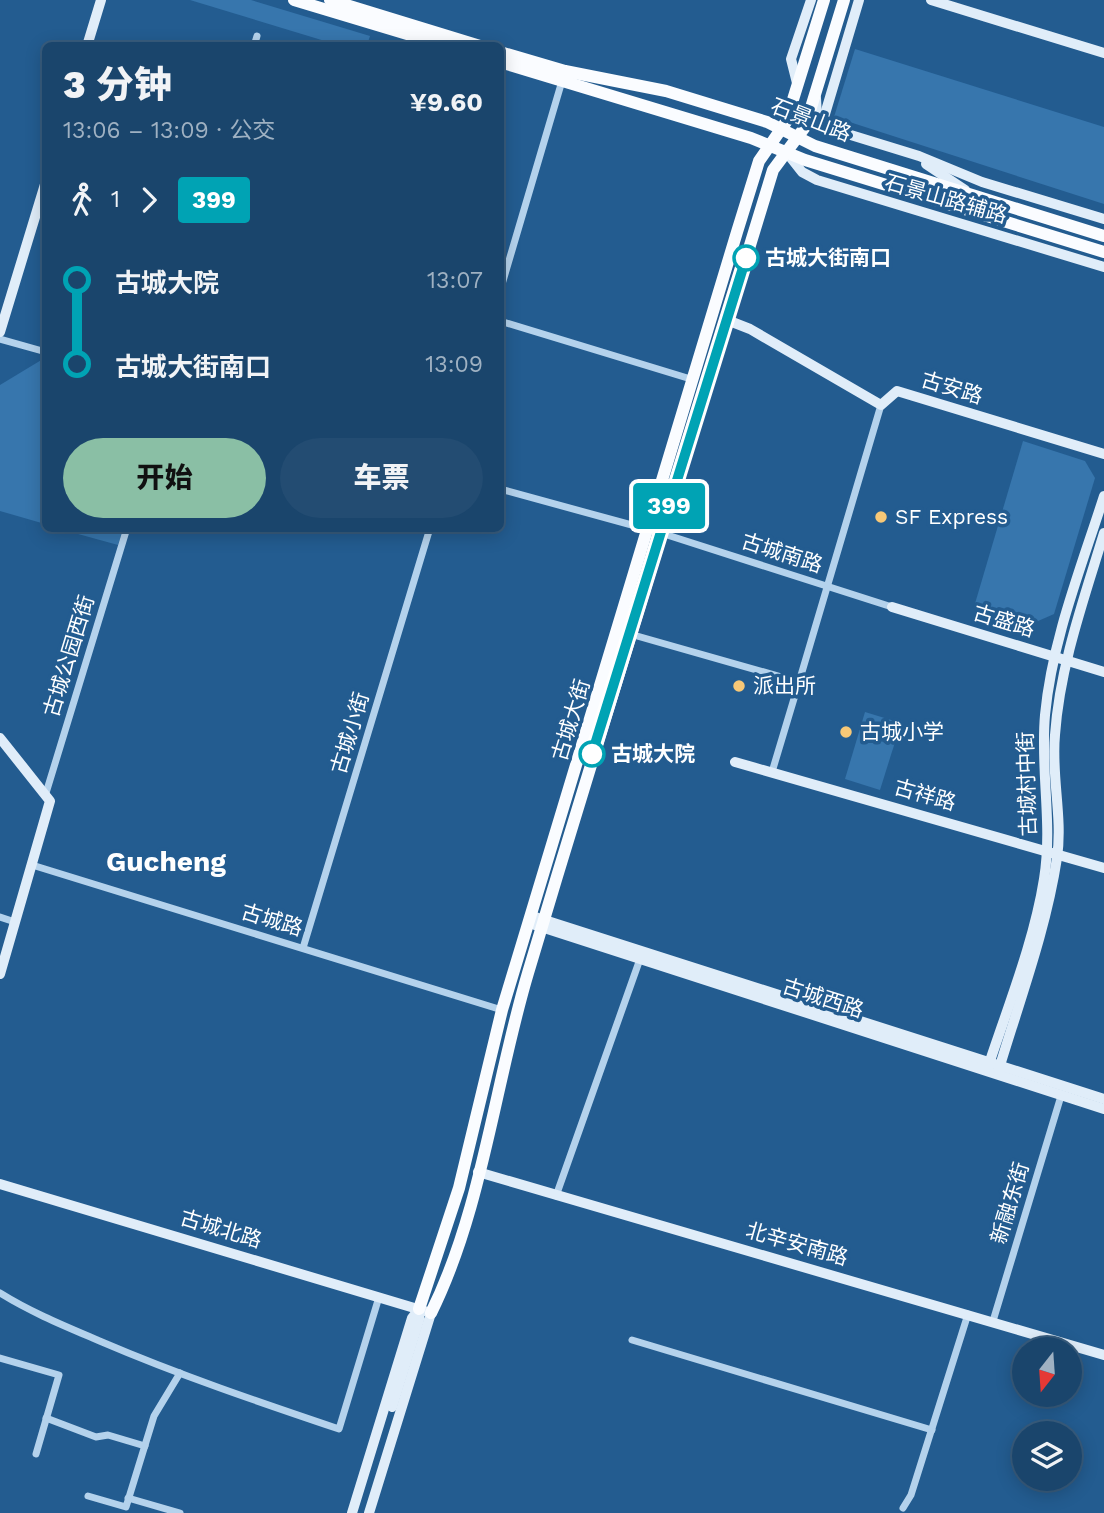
<!DOCTYPE html>
<html lang="zh">
<head>
<meta charset="utf-8">
<style>
	body { margin:0; font-family:"Work Sans","Noto Sans SC",sans-serif; background:#234c72; color:#f1f3f6; height:100vh; display:flex; flex-direction:column; font-size:26px; white-space:nowrap }
	* { box-sizing:border-box; margin:0 }
	p { font-size:23px; color:#9fb1c2 }
	.icon { flex:none; width:38px; height:38px; fill:none; stroke:currentColor; stroke-width:2; stroke-linecap:round; stroke-linejoin:round }
	.map { position:relative; flex:1; overflow:hidden }
	.sheet { position:absolute; left:42px; top:42px; width:462px; height:490px; display:flex; flex-direction:column; background:#1a456c; border-radius:10px; box-shadow:0 4px 18px #0003,0 0 0 2px #385d7f }
	.sheet>* { flex:none }
	.badge { padding:0 14px; border-radius:5px; font-size:24px; line-height:46px }
	.needle { width:46px; rotate:197deg }
	.buttons { position:absolute; left:1012px; top:1337px; display:grid; gap:14px }
	.buttons a { display:grid; place-items:center; width:70px; height:70px; border-radius:50%; background:#1a456c; box-shadow:0 4px 18px #0003,0 0 0 2px #385d7f; font-size:35px }
	.map>.badge { position:absolute; translate:-50% -50%; box-shadow:0 0 0 4px #fff }
	.legs { display:flex; align-items:center; gap:10px; height:77px; padding:0 21px; font-size:23px }
	.legs p { margin-inline-start:auto }
	.overview { display:flex; align-items:center; justify-content:space-between; height:119px; padding:0 21px }
	h1 { font-size:38px; font-weight:800; line-height:52px }
	.action { display:flex; gap:14px; margin-top:auto; padding:14px 21px }
	.action a { flex:1; height:80px; border-radius:42px; background:#8abfa5; color:#111; font-size:28px; font-weight:800; line-height:80px; text-align:center }
	.action a+a { background:#234c72; color:#f1f3f6 }
	ul { padding:0 21px; list-style:none }
	li { display:flex; align-items:center; gap:24px; height:84px; font-size:26px }
	li i { display:grid; place-items:center; width:10px; height:100%; margin:0 9px; background:currentColor }
	li i::after { content:''; width:18px; height:18px; margin:-9px; border:5px solid; border-radius:50%; background:#1a456c }
	li p { margin-inline-start:auto }
	li:first-child i { background:linear-gradient(#0000 50%,currentColor 0) }
	li:last-child i { background:linear-gradient(currentColor 50%,#0000 0) }
	.map>svg:first-child { display:block }
	.green { fill:#3776ad }
	.lines { fill:none; stroke-linecap:round; stroke-linejoin:round }
	.street { stroke:#b4d2ec; stroke-width:7 }
	.secondary { stroke:#e0edf9; stroke-width:10 }
	.primary { stroke:#fafcff; stroke-width:12 }
	.line-1-casing { stroke:#fff; stroke-width:16 }
	.line-1 { stroke:#00a3b4; stroke-width:10 }
	.stop-1-dot { fill:#fff; stroke:#00a3b4; stroke-width:3.5 }
	.poi-dot { fill:#f7c877; stroke:#235c90; stroke-width:2.5 }
	.labels { text-anchor:middle; stroke-width:7; stroke-linejoin:round; paint-order:stroke }
	.street-label { font-size:21px; fill:#fff; stroke:#235c90 }
	.stop-label { font-size:21px; font-weight:bold; fill:#fff; stroke:#235c90; text-anchor:start }
	.poi-label { font-size:21px; fill:#fff; stroke:#235c90; text-anchor:start }
	.district-label { font-size:28px; font-weight:bold; fill:#fff; stroke:#235c90 }
</style>
</head>
<body>
<div class="map">
<svg width="1104" height="1513" viewBox="0 0 1104 1513">
	<rect width="100%" height="100%" fill="#235c90"/>
	<g class="green">
		<path d="M190 0H251L370 36 367 45H338Z"/>
		<path d="M855 49 1104 127V204L834 117Z"/>
		<path d="M43 359 46 360 45 524 0 511V385Z"/>
		<path d="M1023 441 1085 461 1095 478 1054 614 1029 625 974 607Z"/>
		<path d="M60 529H123L118 545Z"/>
		<path d="M865 712 901 723 880 790 845 779Z"/>
	</g>
	<g class="lines">
		<g class="street">
			<path d="M254 46 257 36"/>
			<path d="M500 291 562 81"/>
			<path d="M500 321 694 380"/>
			<path d="M0 339 46 352"/>
			<path d="M500 489 661 533 892 607"/>
			<path d="M630 634 799 682 772 772"/>
			<path d="M799 682 881 405"/>
			<path d="M46 793 127 528"/>
			<path d="M32 865 502 1010"/>
			<path d="M0 917 15 922"/>
			<path d="M303 948 430 528"/>
			<path d="M556 1196 640 959"/>
			<path d="M0 1293C32 1313 67 1327 102 1342 179 1375 259 1402 339 1429L379 1297"/>
			<path d="M993 1321 1061 1096"/>
			<path d="M632 1340 932 1430"/>
			<path d="M0 1358 59 1375 36 1454"/>
			<path d="M46 1418 96 1437 108 1435 145 1446"/>
			<path d="M88 1496 126 1507 154 1416 180 1373"/>
			<path d="M128 1498 180 1513"/>
			<path d="M903 1508 911 1495 968 1314"/>
		</g>
		<g class="secondary">
			<path d="M931 0 1104 53"/>
			<path d="M87 46 101 0"/>
			<path d="M797 83 791 59 811 0"/>
			<path d="M816 98 817 117 828 128 919 156 982 182 1104 219"/>
			<path d="M822 124 859 0"/>
			<path d="M787 153 802 172 817 180 1104 267"/>
			<path d="M926 164 965 190"/>
			<path d="M727 320 750 329 881 405 897 391 1104 454"/>
			<path d="M0 332 46 181"/>
			<path d="M892 607 1104 672"/>
			<path d="M0 738 50 801 0 974"/>
			<path d="M735 762 1104 868"/>
			<path d="M532 916 1104 1099"/>
			<path d="M535 925 1104 1109"/>
			<path d="M988 1067C1008 1006 1034 942 1044 879 1053 824 1040 770 1045 715 1052 640 1081 568 1104 496"/>
			<path d="M999 1069C1020 999 1046 930 1057 858 1063 817 1051 776 1055 735 1060 665 1084 599 1104 533"/>
			<path d="M478 1172 1104 1355"/>
			<path d="M0 1184 431 1313 369 1513"/>
			<path d="M392 1407 419 1320V1309"/>
			<path d="M352 1513 412 1318 419 1309"/>
		</g>
		<g class="primary">
			<path d="M294 0 447 46"/>
			<path d="M330 0 480 46"/>
			<path d="M500 52 565 71 666 91 767 122 815 146 1104 236"/>
			<path d="M500 62 751 138 805 160 1104 252"/>
			<path d="M419 1309 459 1188 502 1010 737 232 759 161 786 122 824 0"/>
			<path d="M431 1313C482 1210 495 1083 528 973 608 705 691 438 773 170L805 127 844 0"/>
		</g>
	</g>
	<g class="lines">
		<defs>
			<path id="line-1" d="M592 754 746 258"/>
		</defs>
		<use href="#line-1" class="line-1-casing"/>
		<use href="#line-1" class="line-1"/>
	</g>
	<g class="stop-1-dot">
		<circle cx="746" cy="258" r="12"/>
		<circle cx="592" cy="754" r="12"/>
	</g>
	<g class="poi-dot">
		<circle cx="881" cy="517" r="7"/>
		<circle cx="739" cy="686" r="7"/>
		<circle cx="846" cy="732" r="7"/>
	</g>
	<g class="labels">
		<g class="street-label">
			<text transform="translate(811 120) rotate(21)" y="7">石景山路</text>
			<text transform="translate(946 199) rotate(16)" y="7">石景山路辅路</text>
			<text transform="translate(952 388) rotate(17)" y="7">古安路</text>
			<text transform="translate(782 553) rotate(18)" y="7">古城南路</text>
			<text transform="translate(1004 621) rotate(17)" y="7">古盛路</text>
			<text transform="translate(69 656) rotate(-73)" y="7">古城公园西街</text>
			<text transform="translate(571 720) rotate(-73)" y="7">古城大街</text>
			<text transform="translate(350 733) rotate(-73)" y="7">古城小街</text>
			<text transform="translate(1027 784) rotate(-92)" y="7">古城村中街</text>
			<text transform="translate(925 795) rotate(16)" y="7">古祥路</text>
			<text transform="translate(272 920) rotate(17)" y="7">古城路</text>
			<text transform="translate(823 998) rotate(18)" y="7">古城西路</text>
			<text transform="translate(1010 1203) rotate(-73)" y="7">新融东街</text>
			<text transform="translate(221 1229) rotate(17)" y="7">古城北路</text>
			<text transform="translate(797 1244) rotate(16)" y="7">北辛安南路</text>
		</g>
		<g class="stop-label">
			<text x="765" y="265">古城大街南口</text>
			<text x="611" y="761">古城大院</text>
		</g>
		<g class="poi-label">
			<text x="895" y="524">SF Express</text>
			<text x="753" y="693">派出所</text>
			<text x="860" y="739">古城小学</text>
		</g>
		<g class="district-label">
			<text x="166" y="871">Gucheng</text>
		</g>
	</g>
</svg>
<div class="buttons">
<a><svg class="needle" viewBox="-14 -14 28 28"><path d="M0-13l5 13h-10z" fill="#e53935"/><path d="M0 13l5-13h-10z" fill="#9fb1c2"/></svg></a>
<a><svg class="icon" aria-label="layers" viewBox="0 0 24 24"><path d="M12 4l9 5-9 5-9-5zM3 14l9 5 9-5"/></svg></a>
</div>
<b class="badge" style="left:669px;top:506px;background:#00a3b4;color:#fff">399</b>
<section class="sheet">
<div class="overview"><div><h1>3 分钟</h1><p>13:06 – 13:09 · 公交</p></div><b>¥9.60</b></div>
<div class="legs"><svg class="icon" aria-label="walk" viewBox="0 0 24 24"><circle cx="13" cy="4" r="2"/><path d="M13 8l-2 6 4 7M11 14l-3 7M7 12l3-4h3l4 4"/></svg>1<svg class="icon" aria-label="forward" viewBox="0 0 24 24"><path d="M9 5l7 7-7 7"/></svg><b class="badge" style="background:#00a3b4;color:#fff">399</b></div>
<ul>
<li><i style="color:#00a3b4"></i><b>古城大院</b><p>13:07</p></li>
<li><i style="color:#00a3b4"></i><b>古城大街南口</b><p>13:09</p></li>
</ul>
<div class="action"><a>开始</a><a>车票</a></div>
</section>
</div>
</body>
</html>
